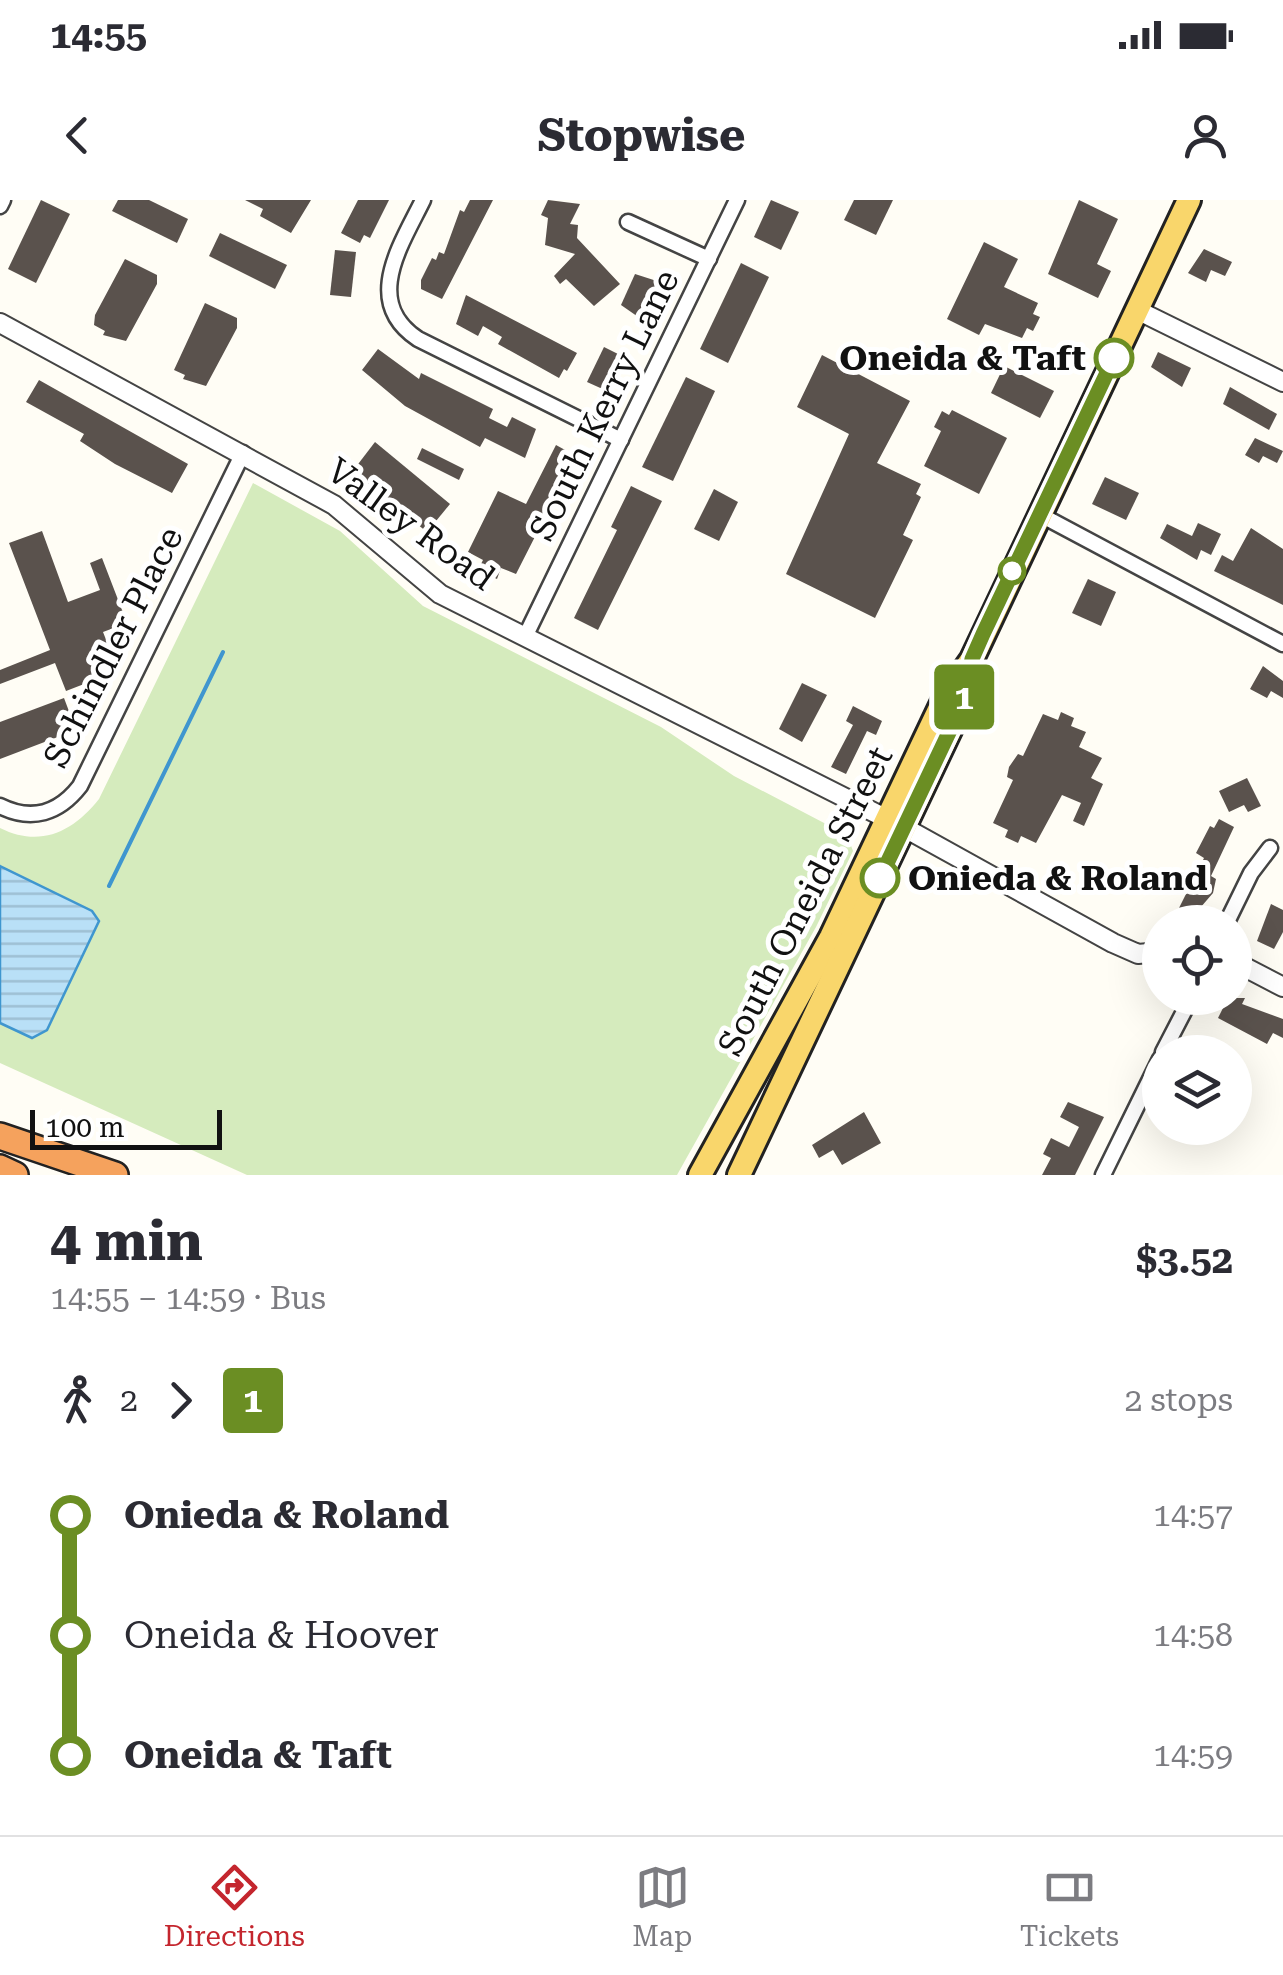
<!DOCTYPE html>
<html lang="en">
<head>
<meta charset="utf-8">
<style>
	body { margin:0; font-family:"Roboto Serif",serif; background:#f2f2f3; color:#2b2b33; height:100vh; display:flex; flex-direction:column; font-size:38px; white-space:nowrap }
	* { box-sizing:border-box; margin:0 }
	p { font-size:32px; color:#7c7c81 }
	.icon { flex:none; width:55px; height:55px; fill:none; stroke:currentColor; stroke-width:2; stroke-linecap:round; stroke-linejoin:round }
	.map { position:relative; height:975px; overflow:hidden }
	.panel { display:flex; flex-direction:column; background:#fff; flex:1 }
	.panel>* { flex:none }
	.badge { padding:0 20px; border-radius:8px; font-size:35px; line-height:65px }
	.controls { position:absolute; left:1142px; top:705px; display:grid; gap:20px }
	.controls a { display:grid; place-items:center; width:110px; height:110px; border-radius:50%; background:#fff; box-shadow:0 10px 40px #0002; font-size:50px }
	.scale { position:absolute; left:30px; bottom:25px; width:192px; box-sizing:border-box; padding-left:10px; border:5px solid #111; border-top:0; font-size:28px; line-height:35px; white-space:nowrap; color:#111; -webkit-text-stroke:8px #fff; paint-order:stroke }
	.map>.badge { position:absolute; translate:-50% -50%; box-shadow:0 0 0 5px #fff }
	.legs { display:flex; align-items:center; gap:15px; height:110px; padding:0 50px; font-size:32px }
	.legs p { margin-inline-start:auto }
	.summary { display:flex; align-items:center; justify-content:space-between; height:170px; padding:0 50px }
	h1 { font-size:55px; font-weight:700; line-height:75px }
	ul { padding:0 50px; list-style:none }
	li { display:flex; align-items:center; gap:35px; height:120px; font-size:38px }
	li i { display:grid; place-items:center; width:15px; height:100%; margin:0 12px; background:currentColor }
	li i::after { content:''; width:25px; height:25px; margin:-12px; border:8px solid; border-radius:50%; background:#fff }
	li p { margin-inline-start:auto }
	li:first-child i { background:linear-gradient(#0000 50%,currentColor 0) }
	li:last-child i { background:linear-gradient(currentColor 50%,#0000 0) }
	.status { display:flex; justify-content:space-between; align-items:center; height:70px; padding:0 50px; background:#fff; direction:ltr }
	.status svg { height:28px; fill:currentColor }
	header { display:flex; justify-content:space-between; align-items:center; height:130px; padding:0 50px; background:#fff; font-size:45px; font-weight:700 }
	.menu { display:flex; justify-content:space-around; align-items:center; height:140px; border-top:2px solid #e1e1e2; background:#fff; font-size:28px; color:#7c7c81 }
	.menu a { display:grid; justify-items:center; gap:5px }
	.menu .active { color:#c4262e }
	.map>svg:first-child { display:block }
	.grass { fill:#d5ebbd }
	.water { fill:url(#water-rules); stroke:#3f96cf; stroke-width:2.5 }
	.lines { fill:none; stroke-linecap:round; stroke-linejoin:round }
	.stream { stroke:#3f96cf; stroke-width:4 }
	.building { fill:#5a524d }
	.minor-casing { stroke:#444; stroke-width:19 }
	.tertiary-casing { stroke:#444; stroke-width:22 }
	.primary-casing { stroke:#222; stroke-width:28 }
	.motorway-casing { stroke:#222; stroke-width:30 }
	.minor { stroke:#fff; stroke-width:14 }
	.tertiary { stroke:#fff; stroke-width:18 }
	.primary { stroke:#f9d66b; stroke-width:22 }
	.motorway { stroke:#f5a25d; stroke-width:25 }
	.line-1-casing { stroke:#fff; stroke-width:22 }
	.line-1 { stroke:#6b8e23; stroke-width:15 }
	.stop-1-dot { fill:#fff; stroke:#6b8e23; stroke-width:5 }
	.labels { text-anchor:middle; stroke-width:10; stroke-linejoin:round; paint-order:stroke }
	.stop-label { font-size:35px; font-weight:bold; fill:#111; stroke:#fff; text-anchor:end }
	.street-label { font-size:35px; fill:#111; stroke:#fff }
</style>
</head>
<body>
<div class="status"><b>14:55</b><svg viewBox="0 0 49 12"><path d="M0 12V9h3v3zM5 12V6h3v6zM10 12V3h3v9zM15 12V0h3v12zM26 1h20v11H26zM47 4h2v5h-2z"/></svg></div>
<header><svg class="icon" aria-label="back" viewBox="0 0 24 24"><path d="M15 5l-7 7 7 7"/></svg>Stopwise<svg class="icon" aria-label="person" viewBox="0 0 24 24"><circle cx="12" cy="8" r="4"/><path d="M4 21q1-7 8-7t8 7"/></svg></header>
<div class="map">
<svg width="1283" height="975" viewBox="0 0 1283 975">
	<defs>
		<pattern id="water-rules" width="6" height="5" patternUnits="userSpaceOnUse" patternTransform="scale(2.5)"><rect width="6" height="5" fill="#b9e0f7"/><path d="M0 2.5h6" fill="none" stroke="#9ebfd3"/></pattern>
	</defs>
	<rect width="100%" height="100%" fill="#fffdf5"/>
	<path class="grass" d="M253 283 340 331 423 406 661 527 734 576 847 635 853 651 816 727 677 975H247L0 863V628C40 648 73 632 99 599Z"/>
	<path class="water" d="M0 666 92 711 99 721 47 830 32 838 0 823Z"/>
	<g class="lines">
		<path class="stream" d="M109 686 223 452"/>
	</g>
	<g class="building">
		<path d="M41 0 70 14 36 83 8 69Z"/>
		<path d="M118 0H149L188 19 177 43 112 11Z"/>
		<path d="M245 0H311L291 33 260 16 263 9Z"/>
		<path d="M358 0H389L370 38 364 35 360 43 341 33Z"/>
		<path d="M470 0H493L442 99 421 89V80L432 58 436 60 439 52 444 54 460 10 464 12Z"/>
		<path d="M548 0 580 4 570 24 578 25 577 38 620 84 594 106 566 79 560 84 554 76 575 54 545 45 548 18 541 15Z"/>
		<path d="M771 0 799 12 781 50 754 37Z"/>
		<path d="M854 0H893L876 35 844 20Z"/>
		<path d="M1079 0 1118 19 1097 64 1111 71 1098 98 1048 74Z"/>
		<path d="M220 33 287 65 275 89 209 56Z"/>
		<path d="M984 42 1018 59 1004 87 1038 103 1033 114 1040 117 1033 131 1027 128 1022 138 985 124 979 135 947 119Z"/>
		<path d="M1204 49 1232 62 1225 76 1211 70 1206 82 1188 73Z"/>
		<path d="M335 50 356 52 351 97 330 95Z"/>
		<path d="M125 59 157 75V84L126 141 103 135 105 131 94 125 95 115Z"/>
		<path d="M741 63 769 77 728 163 700 149Z"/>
		<path d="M635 74 663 83 644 121 621 105Z"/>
		<path d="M466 95 577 153 567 171 564 169 559 178 498 144 502 137 483 126 478 136 456 124Z"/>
		<path d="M205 103 237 118V128L206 186 183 179 185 175 174 170Z"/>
		<path d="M604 147 624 157 607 191 587 182Z"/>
		<path d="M378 149 419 179 421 173 493 209 489 218 507 227 512 217 536 229 525 258 485 238 480 247 405 206 362 170Z"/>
		<path d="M1158 152 1191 168 1182 187 1151 167Z"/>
		<path d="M822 155 910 201 877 263 921 284 916 294 921 297 903 335 913 340 875 418 786 374 849 234 797 207Z"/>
		<path d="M1004 166 1054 191 1040 218 991 193Z"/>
		<path d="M686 177 715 191 673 281 642 267Z"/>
		<path d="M39 180 188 264 172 293 115 264 80 241 84 234 26 202Z"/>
		<path d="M1230 187 1277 214 1269 230 1223 204Z"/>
		<path d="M952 210 1007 238 979 294 924 266 941 231 934 227 942 211 949 215Z"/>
		<path d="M1255 238 1283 251 1277 263 1263 256 1259 263 1245 255Z"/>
		<path d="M375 242 450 304 427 332 352 272Z"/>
		<path d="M556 245 576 256 516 374 501 368 497 379 478 370 483 360 468 352 498 291 526 304Z"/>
		<path d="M422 248 464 269 459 280 417 259Z"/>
		<path d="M1105 277 1139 293 1126 320 1092 304Z"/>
		<path d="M631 286 662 301 598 430 574 418 617 330 611 327Z"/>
		<path d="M714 289 738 302 719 341 694 329Z"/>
		<path d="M1198 323 1221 334 1211 355 1201 350 1197 360 1160 338 1167 324 1192 336Z"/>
		<path d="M1251 328 1283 349V405L1214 371 1222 355 1233 361Z"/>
		<path d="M42 331 68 402 100 390 90 363 102 358 127 423 103 432 112 455 91 463 97 479 66 491 55 463 0 484V470L50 450 9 343Z"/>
		<path d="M1088 379 1116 392 1101 426 1072 413Z"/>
		<path d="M1263 466 1283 481V498L1271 491 1267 498 1250 489Z"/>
		<path d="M802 483 827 495 802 542 779 529Z"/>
		<path d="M64 498 76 530 0 559V522Z"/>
		<path d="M853 506 882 521 876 535 867 531 846 574 831 567 853 525 846 521Z"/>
		<path d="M1061 512 1074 518 1071 526 1086 532 1079 547 1102 558 1091 578 1103 584 1084 626 1073 621 1081 603 1062 595 1036 643 1021 636 1018 643 1005 637 1008 630 993 623 1013 580 1007 577 1009 567 1018 554 1023 556 1043 514 1058 520Z"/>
		<path d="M1247 578 1261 606 1248 612 1244 605 1229 612 1219 591Z"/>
		<path d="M1219 619 1234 627 1211 676 1216 679 1213 693 1194 715 1179 708 1204 658 1196 653 1210 626 1214 628Z"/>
		<path d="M1271 704 1283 710V732L1274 749 1257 741Z"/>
		<path d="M1228 798H1245L1242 804 1283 819V838L1273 833 1267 844 1218 818Z"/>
		<path d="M1068 902 1104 917 1075 975H1042L1051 958 1043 954 1051 938 1069 947 1079 927 1060 917Z"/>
		<path d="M864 912 881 943 842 965 833 950 819 958 812 945Z"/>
	</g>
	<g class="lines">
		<defs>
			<g id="minor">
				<path d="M423 0C401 45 362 102 418 139L621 240"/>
				<path d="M0 6 3 0"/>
				<path d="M628 22 709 59"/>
				<path d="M1039 314 1283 444"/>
				<path d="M525 437 737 0"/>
				<path d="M0 606C32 622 59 613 80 586L243 253"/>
				<path d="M1227 722 1251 673 1270 648"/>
				<path d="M1163 852 1191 798"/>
				<path d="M1103 975 1160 859"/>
			</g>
			<g id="tertiary">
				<path d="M1137 110 1283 182"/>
				<path d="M0 123 334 305 440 394 905 628 1113 743 1138 754 1160 752"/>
				<path d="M1235 762 1283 787"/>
			</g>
			<g id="primary">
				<path d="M700 975 831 737 945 497 972 459 1189 0"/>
				<path d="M739 975 962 505 970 467"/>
			</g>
			<g id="motorway">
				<path d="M0 936 115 975"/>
				<path d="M0 968 15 975"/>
			</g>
		</defs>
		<use href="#minor" class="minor-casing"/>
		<use href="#tertiary" class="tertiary-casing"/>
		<use href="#primary" class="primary-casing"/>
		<use href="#motorway" class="motorway-casing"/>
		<use href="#minor" class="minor"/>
		<use href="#tertiary" class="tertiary"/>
		<use href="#primary" class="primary"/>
		<use href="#motorway" class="motorway"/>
	</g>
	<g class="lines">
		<defs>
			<path id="line-1" d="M880 678 962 505 972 459 983 434 1114 158"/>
		</defs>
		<use href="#line-1" class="line-1-casing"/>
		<use href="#line-1" class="line-1"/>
	</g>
	<g class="stop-1-dot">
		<circle cx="1114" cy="158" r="18"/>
		<circle cx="1012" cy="371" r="12"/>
		<circle cx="880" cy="678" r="18"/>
	</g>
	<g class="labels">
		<g class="stop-label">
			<text x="1086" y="170">Oneida &amp; Taft</text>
			<text x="908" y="690" text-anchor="start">Onieda &amp; Roland</text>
		</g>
		<g class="street-label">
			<text transform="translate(604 205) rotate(-64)" y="12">South Kerry Lane</text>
			<text transform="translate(411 324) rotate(36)" y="12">Valley Road</text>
			<text transform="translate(113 447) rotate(-63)" y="12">Schindler Place</text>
			<text transform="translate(805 701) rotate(-63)" y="12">South Oneida Street</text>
		</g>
	</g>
</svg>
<div class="controls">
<a><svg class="icon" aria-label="locate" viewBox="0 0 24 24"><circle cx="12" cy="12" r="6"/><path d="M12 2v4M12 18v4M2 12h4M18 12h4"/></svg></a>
<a><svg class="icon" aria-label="layers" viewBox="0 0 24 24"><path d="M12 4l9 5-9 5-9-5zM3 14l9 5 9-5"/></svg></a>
</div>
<div class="scale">100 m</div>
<b class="badge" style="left:964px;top:497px;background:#6b8e23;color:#fff">1</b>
</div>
<section class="panel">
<div class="summary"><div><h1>4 min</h1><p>14:55 – 14:59 · Bus</p></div><b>$3.52</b></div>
<div class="legs"><svg class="icon" aria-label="walk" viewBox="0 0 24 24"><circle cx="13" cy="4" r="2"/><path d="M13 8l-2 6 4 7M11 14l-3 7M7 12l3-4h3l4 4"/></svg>2<svg class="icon" aria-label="forward" viewBox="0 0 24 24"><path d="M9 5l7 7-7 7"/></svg><b class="badge" style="background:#6b8e23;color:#fff">1</b><p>2 stops</p></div>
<ul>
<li><i style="color:#6b8e23"></i><b>Onieda &amp; Roland</b><p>14:57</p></li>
<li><i style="color:#6b8e23"></i><span>Oneida &amp; Hoover</span><p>14:58</p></li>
<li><i style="color:#6b8e23"></i><b>Oneida &amp; Taft</b><p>14:59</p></li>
</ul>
</section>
<nav class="menu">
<a class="active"><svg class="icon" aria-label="directions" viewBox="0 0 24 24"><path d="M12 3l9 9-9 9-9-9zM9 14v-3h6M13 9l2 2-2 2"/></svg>Directions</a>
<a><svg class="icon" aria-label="map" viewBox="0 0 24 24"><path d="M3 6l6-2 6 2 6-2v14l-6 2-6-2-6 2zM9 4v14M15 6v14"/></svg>Map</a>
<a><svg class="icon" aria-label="tickets" viewBox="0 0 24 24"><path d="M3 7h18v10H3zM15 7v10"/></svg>Tickets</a>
</nav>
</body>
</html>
